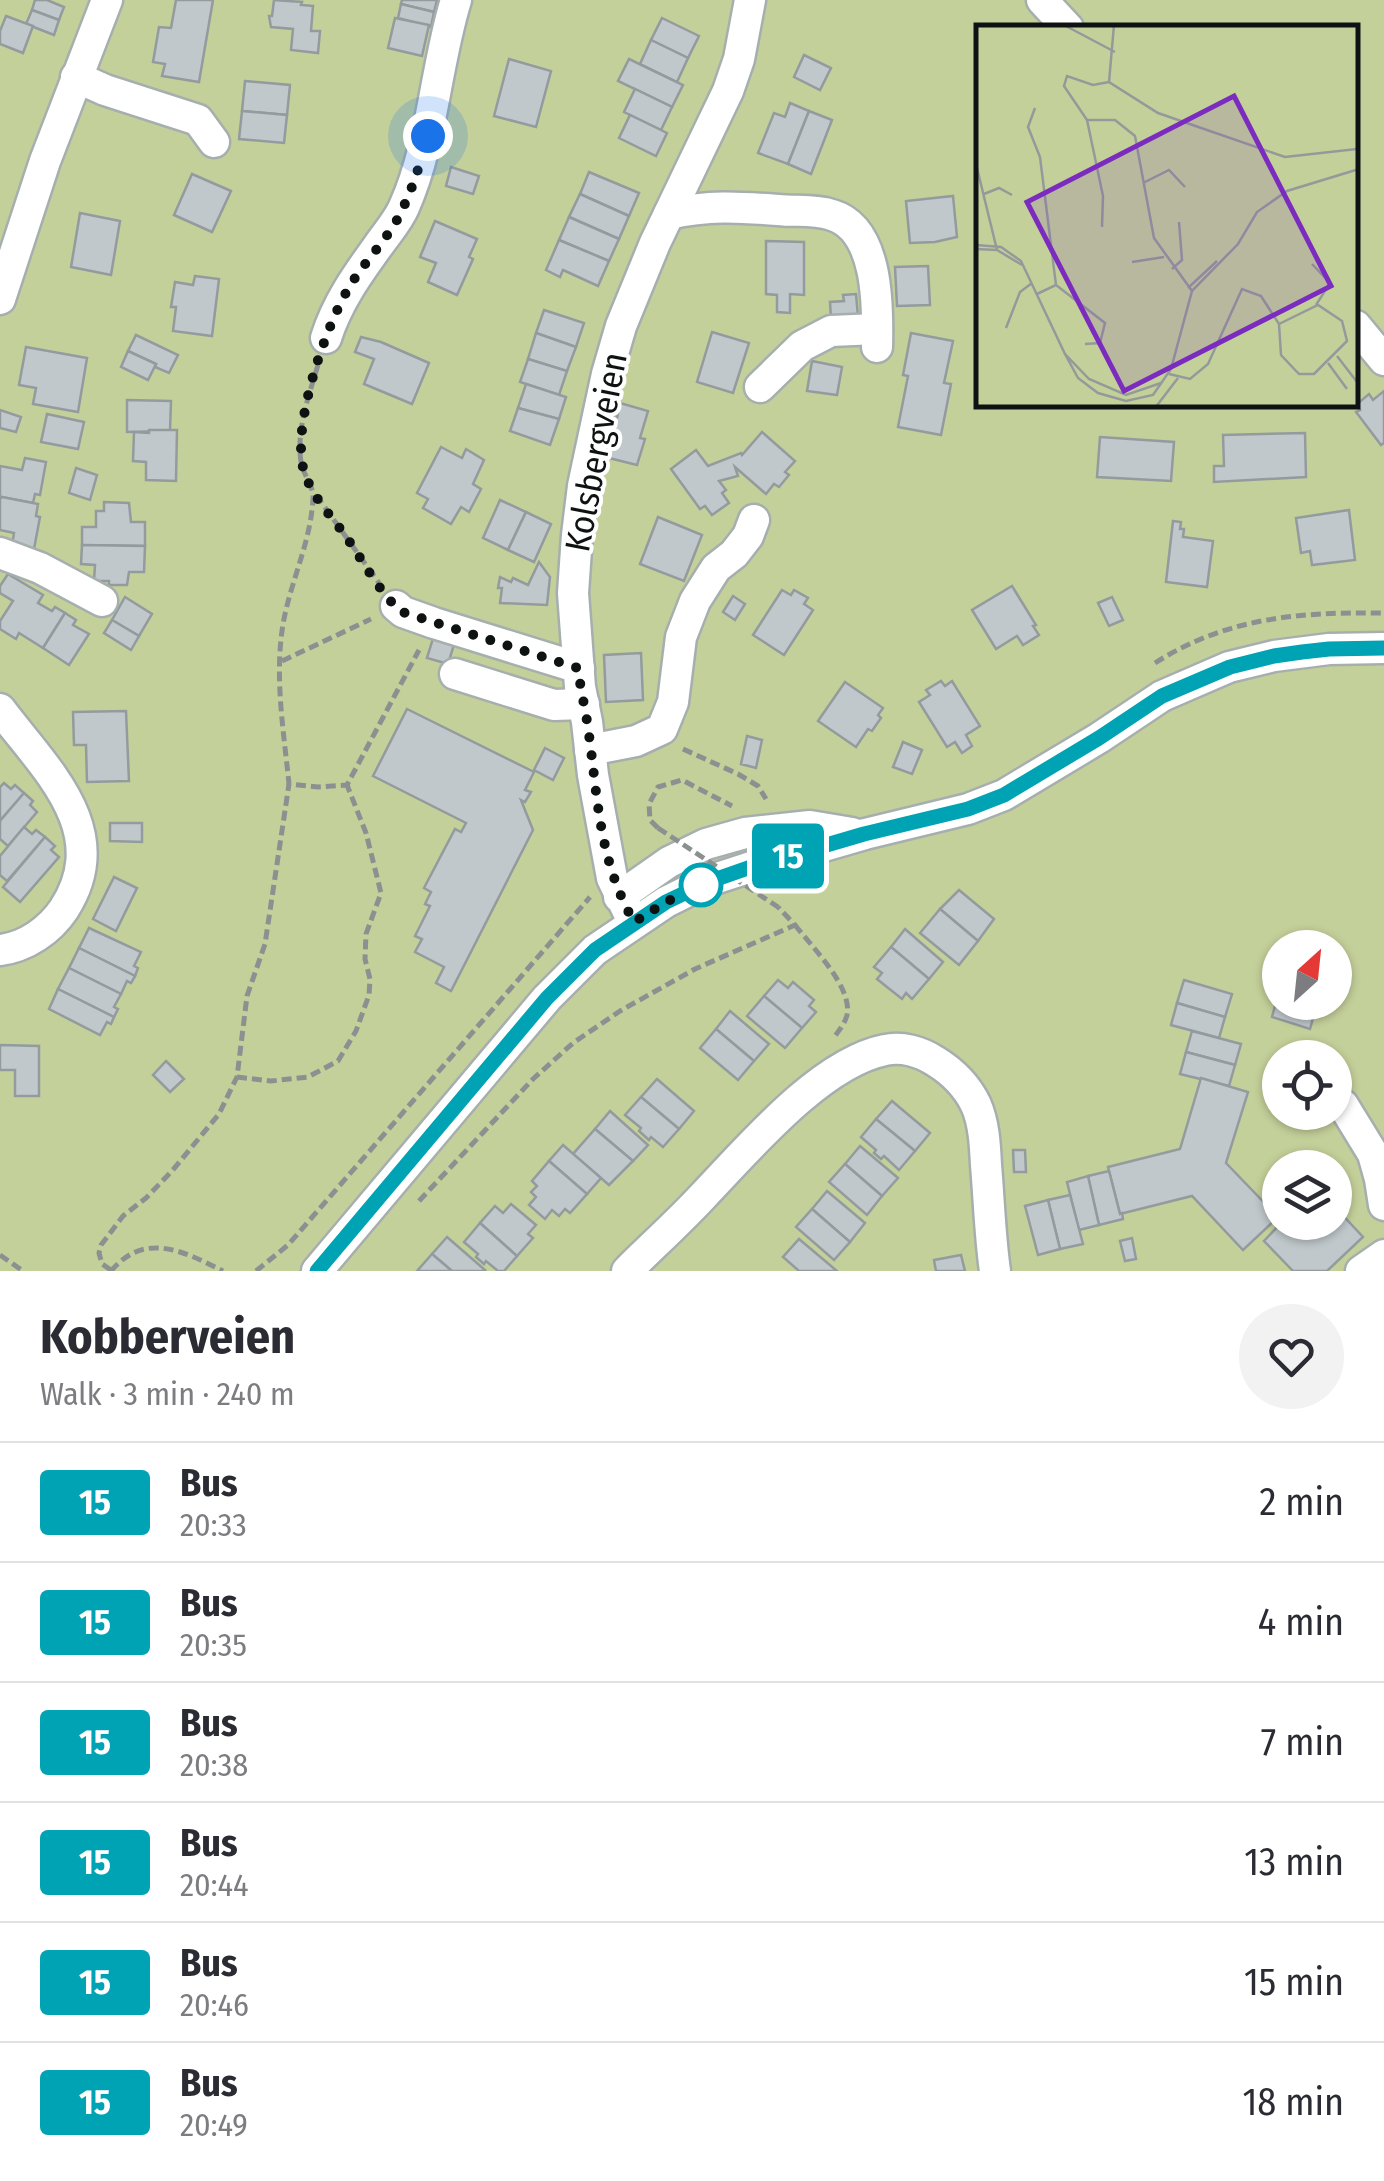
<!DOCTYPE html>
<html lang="en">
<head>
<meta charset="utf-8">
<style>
	body { margin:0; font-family:"Fira Sans Condensed",sans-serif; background:#f2f2f3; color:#2b2b33; height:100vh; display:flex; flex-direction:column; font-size:38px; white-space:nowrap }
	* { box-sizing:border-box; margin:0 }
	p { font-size:32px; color:#7c7c81 }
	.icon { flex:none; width:55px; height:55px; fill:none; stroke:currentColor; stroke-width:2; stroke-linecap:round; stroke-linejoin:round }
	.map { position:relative; height:1271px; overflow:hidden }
	.details { display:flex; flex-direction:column; background:#fff; flex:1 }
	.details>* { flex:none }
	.badge { padding:0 20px; border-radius:8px; font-size:35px; line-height:65px }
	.needle { width:65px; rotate:27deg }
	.buttons { position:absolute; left:1262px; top:930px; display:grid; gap:20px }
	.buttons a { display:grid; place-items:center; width:90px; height:90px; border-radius:50%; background:#fff; box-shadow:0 2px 8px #0004; font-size:50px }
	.you { position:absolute; width:50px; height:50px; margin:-25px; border:8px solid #fff; border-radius:50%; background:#1a73e8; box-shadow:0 0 0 15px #1a73e833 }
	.map>.badge { position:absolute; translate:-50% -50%; box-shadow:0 0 0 5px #fff }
	.round { display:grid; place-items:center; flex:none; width:105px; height:105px; border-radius:52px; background:#f2f2f3 }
	.summary { display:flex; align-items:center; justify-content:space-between; height:170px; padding:0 40px }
	h1 { font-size:48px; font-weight:700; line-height:75px }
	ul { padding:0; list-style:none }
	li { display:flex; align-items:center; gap:30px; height:120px; padding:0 40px; border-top:2px solid #e1e1e2 }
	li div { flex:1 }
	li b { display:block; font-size:38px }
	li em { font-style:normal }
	li .badge { min-width:110px; font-weight:700; text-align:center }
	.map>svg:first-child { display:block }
	.green { fill:#c4d09a; fill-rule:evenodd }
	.building { fill:#c0c8cb; stroke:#939b9e; stroke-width:2.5 }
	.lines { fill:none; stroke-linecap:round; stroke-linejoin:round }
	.minor-casing { stroke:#a6afae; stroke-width:35 }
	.path { stroke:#8b9191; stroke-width:5; stroke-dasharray:10 5; stroke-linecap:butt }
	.minor { stroke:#fff; stroke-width:30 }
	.path-bridge { stroke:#8b9191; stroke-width:5; stroke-dasharray:10 5; stroke-linecap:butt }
	.line-casing { stroke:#fff; stroke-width:22 }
	.line { stroke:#00a3b4; stroke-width:15 }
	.walk { stroke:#0f1212; stroke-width:10; stroke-dasharray:0 18 }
	.stop-dot { fill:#fff; stroke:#00a3b4; stroke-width:5 }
	.labels { text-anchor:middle; stroke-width:8; stroke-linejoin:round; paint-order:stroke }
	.street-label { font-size:35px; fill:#0f1212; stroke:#fff }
	.inset-road { fill:none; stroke:#949a9a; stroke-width:2.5 }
	.view { fill:#7b2cbf; fill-opacity:0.15; stroke:#7b2cbf; stroke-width:5 }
	.inset-edge { fill:none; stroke:#0f1212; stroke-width:5 }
</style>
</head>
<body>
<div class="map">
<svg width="1384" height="1271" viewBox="0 0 1384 1271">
	<rect width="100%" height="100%" fill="#ecf5f4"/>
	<path class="green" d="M0 0H1384V1271H0ZM979 28H1356V405H979ZM1280 948H1335V1002H1280ZM1280 1058H1335V1112H1280ZM1280 1168H1335V1222H1280Z"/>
	<g class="building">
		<path d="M35 0H47L64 7 59 20 32 10Z"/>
		<path d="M176 0H213L199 82 162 76 165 64 153 62 159 27 171 28Z"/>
		<path d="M274 0 302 2 301 5 313 6 311 31H320L318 53 291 50 293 29 271 27 269 16H272Z"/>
		<path d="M402 0H437L434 12 401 4Z"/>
		<path d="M401 4 434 12 431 27 398 18Z"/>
		<path d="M32 10 59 20 54 35 26 24Z"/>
		<path d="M6 16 33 26 23 53 0 44V31Z"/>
		<path d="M395 18 429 25 422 56 388 48Z"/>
		<path d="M662 18 699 36 688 58 651 40Z"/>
		<path d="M651 40 688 58 677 82 640 64Z"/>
		<path d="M804 55 831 68 820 90 794 77Z"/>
		<path d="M509 59 551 71 536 127 494 116Z"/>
		<path d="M629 59 683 85 672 107 618 81Z"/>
		<path d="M245 81 290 85 287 115 242 111Z"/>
		<path d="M635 89 672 107 661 130 624 112Z"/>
		<path d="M790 103 809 111 788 164 758 153 774 113 785 117Z"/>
		<path d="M242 111 287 115 284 143 239 139Z"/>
		<path d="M809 111 832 120 811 174 788 164Z"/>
		<path d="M630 115 667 133 656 156 619 138Z"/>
		<path d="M451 167 479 176 473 194 446 186Z"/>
		<path d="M589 172 639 193 629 216 580 194Z"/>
		<path d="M192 174 231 191 212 232 174 215Z"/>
		<path d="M580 194 629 216 619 239 569 217Z"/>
		<path d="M953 196 957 237 935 242 910 243 906 201Z"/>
		<path d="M80 213 120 221 111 275 71 267Z"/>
		<path d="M569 217 619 239 609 261 559 240Z"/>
		<path d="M435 221 477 239 469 257 473 259 457 295 428 282 436 263 420 257Z"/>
		<path d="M559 240 609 261 598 286 563 270 560 277 546 270Z"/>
		<path d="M766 241 804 242V295L790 294V313L777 312V295L766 294Z"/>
		<path d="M928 266 930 305 897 306 895 267Z"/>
		<path d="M195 276 219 279 212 336 173 331 176 307H171L175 282 193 285Z"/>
		<path d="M856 294 858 317 831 319 830 302 844 301 843 295Z"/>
		<path d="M544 310 584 323 576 347 536 333Z"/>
		<path d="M712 332 749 343 733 393 697 382Z"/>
		<path d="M536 333 576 347 567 371 528 359Z"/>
		<path d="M911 333 953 341 944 383 951 384 941 435 898 427 908 376 903 375Z"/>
		<path d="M136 335 178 355 169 373 155 367 156 364 128 351Z"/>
		<path d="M361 337 381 342 429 363 412 404 364 384 374 359 355 352Z"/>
		<path d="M26 347 87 358 78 412 33 404 36 388 19 385Z"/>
		<path d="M128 351 156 364 148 380 121 367Z"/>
		<path d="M528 359 567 371 559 395 520 382Z"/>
		<path d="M812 361 842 367 837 395 807 391Z"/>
		<path d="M526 384 566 397 559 419 518 408Z"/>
		<path d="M1384 391V443L1381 445 1356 412 1360 410 1356 405 1369 394 1373 400Z"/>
		<path d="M127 400 171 401 170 431 127 432Z"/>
		<path d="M620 403 648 411 640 438 645 439 637 465 609 458Z"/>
		<path d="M518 408 559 419 550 445 510 431Z"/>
		<path d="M0 410 21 417 16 432 0 428Z"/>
		<path d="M47 414 84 422 78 449 41 442Z"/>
		<path d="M149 430H177L176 481 146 480V462L133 461 134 432 149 433Z"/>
		<path d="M762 432 795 461 785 472 789 475 779 487 774 484 766 494 735 467 738 476 719 481 726 490 722 493 729 503 712 515 705 506 700 509 671 469 696 450 708 466 741 453 742 455Z"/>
		<path d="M1305 433 1306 477 1214 482V466H1224L1223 435Z"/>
		<path d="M1100 437 1174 442 1171 481 1097 477Z"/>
		<path d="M441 447 462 458 466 449 484 460 473 484 481 489 469 512 461 507 451 524 423 508 428 499 417 493Z"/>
		<path d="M25 458 46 462 40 495 35 494 33 503 2 497 0 499V466L22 470Z"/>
		<path d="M76 468 97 475 90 500 69 493Z"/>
		<path d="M2 497 38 504 36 516 40 517 34 549 12 545 14 533 0 530V499Z"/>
		<path d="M500 500 526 512 508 550 483 538Z"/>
		<path d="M104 502 129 503 131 522H145V546L82 545V527H96V511H104Z"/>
		<path d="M1349 510 1355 560 1312 565 1310 551 1301 553 1296 518Z"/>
		<path d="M526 512 551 524 534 562 508 550Z"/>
		<path d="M658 517 702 535 684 581 640 564Z"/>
		<path d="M1173 521 1181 522 1180 529H1184L1183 537 1213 541 1207 587 1166 582Z"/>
		<path d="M82 545 145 546 144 572H129L127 585H109V581H94L95 565 81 564Z"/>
		<path d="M539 562 550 577 547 605 500 603 502 588H498L500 577 511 582 513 578 528 585Z"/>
		<path d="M8 574 43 595 38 603 52 611 55 607 65 613 43 648 19 633 16 639 0 629V621L13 601 0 593V586Z"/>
		<path d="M1012 586 1036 625 1033 626 1039 635 1023 645 1017 636 996 649 972 610Z"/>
		<path d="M782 590 791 595 794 590 808 598 804 604 813 610 784 655 753 635Z"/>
		<path d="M733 596 745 604 735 620 723 612Z"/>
		<path d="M125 597 152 614 139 636 112 620Z"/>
		<path d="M1112 597 1123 620 1109 626 1098 603Z"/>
		<path d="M65 613 76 620 73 625 89 634 69 665 43 648Z"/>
		<path d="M112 620 139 636 131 650 104 633Z"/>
		<path d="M435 632 456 638 448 664 427 658Z"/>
		<path d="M641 653 643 700 606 702 604 655Z"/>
		<path d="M941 681 945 686 952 681 980 726 966 735 972 746 962 753 955 742 947 747 919 702 930 695 926 690Z"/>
		<path d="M845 682 883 708 878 715 881 718 872 731 868 729 856 747 818 721Z"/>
		<path d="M407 709 534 772 525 790 531 792 525 802 521 800 533 830 451 991 436 983 444 967 415 952 422 939 415 936 430 906 425 904 431 892 424 888 455 829 461 832 466 823 373 776Z"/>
		<path d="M126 711 129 781 87 782 86 745H74L73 712Z"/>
		<path d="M747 736 762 740 756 768 741 764Z"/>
		<path d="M903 742 922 750 912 774 893 767Z"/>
		<path d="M545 748 564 758 553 780 534 770Z"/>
		<path d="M4 783 11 789 15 785 24 793 0 821V787Z"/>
		<path d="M24 793 33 801 30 805 37 812 8 846 0 839V821Z"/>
		<path d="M110 823H142V842L110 841Z"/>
		<path d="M24 827 32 834 36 830 45 837 7 881 0 875V856Z"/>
		<path d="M45 837 55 846 51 850 59 857 20 902 3 887Z"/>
		<path d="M114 877 137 888 116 931 93 919Z"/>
		<path d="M959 890 994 919 978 941 940 909Z"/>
		<path d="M940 909 978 941 959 965 920 933Z"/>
		<path d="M89 928 141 952 134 966 138 968 135 976 79 948Z"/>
		<path d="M905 929 943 962 929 979 891 947Z"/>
		<path d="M891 947 929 979 912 999 906 993 902 999 877 979 882 973 874 967Z"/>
		<path d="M79 948 135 976 131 983 127 981 121 994 69 968Z"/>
		<path d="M69 968 121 994 114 1007 118 1009 114 1017 58 989Z"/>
		<path d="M778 980 788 988 793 982 814 1000 809 1006 816 1012 802 1028 764 996Z"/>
		<path d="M1184 980 1232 994 1225 1017 1177 1003Z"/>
		<path d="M58 989 114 1017 111 1024 107 1022 100 1035 49 1009Z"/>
		<path d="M764 996 802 1028 785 1048 747 1016Z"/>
		<path d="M1177 1003 1225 1017 1219 1038 1171 1025Z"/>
		<path d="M1275 1006 1313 1018 1310 1029 1272 1017Z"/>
		<path d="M730 1011 769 1044 754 1061 716 1029Z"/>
		<path d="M716 1029 754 1061 738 1080 700 1048Z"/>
		<path d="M1192 1031 1241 1044 1235 1065 1186 1052Z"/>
		<path d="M0 1045 39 1046V1096H15V1070H0Z"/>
		<path d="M1186 1052 1235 1065 1229 1086 1180 1074Z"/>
		<path d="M166 1061 184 1079 170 1092 153 1075Z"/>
		<path d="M1201 1078 1248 1092 1226 1163 1278 1217 1243 1250 1192 1196 1120 1214 1108 1167 1180 1149Z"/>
		<path d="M657 1079 694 1111 679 1129 641 1097Z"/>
		<path d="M641 1097 679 1129 663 1147 651 1137 649 1140 639 1131 641 1128 625 1115Z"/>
		<path d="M892 1101 930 1133 915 1151 876 1119Z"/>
		<path d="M610 1111 648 1145 633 1161 595 1129Z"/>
		<path d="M876 1119 915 1151 899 1170 884 1156 881 1159 874 1153 876 1150 861 1137Z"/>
		<path d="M595 1129 633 1161 609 1185 573 1154Z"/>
		<path d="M563 1145 601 1178 587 1194 549 1161Z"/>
		<path d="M860 1146 898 1178 882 1196 845 1164Z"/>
		<path d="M1013 1150H1025L1026 1172H1014Z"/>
		<path d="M549 1161 587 1194 570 1213 565 1209 559 1216 552 1210 545 1219 529 1205 536 1197 531 1192 537 1186 532 1181Z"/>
		<path d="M845 1164 882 1196 867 1215 829 1182Z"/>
		<path d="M1109 1171 1120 1214 1122 1213 1123 1219 1099 1225 1088 1176Z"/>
		<path d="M1088 1176 1099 1225 1079 1230 1067 1182Z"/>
		<path d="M827 1191 865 1223 850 1242 812 1209Z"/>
		<path d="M1070 1195 1083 1244 1060 1249 1048 1200Z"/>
		<path d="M1048 1200 1060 1249 1038 1255 1025 1206Z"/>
		<path d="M511 1204 536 1225 528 1234 533 1238 517 1256 480 1223 495 1206 503 1213Z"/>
		<path d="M1335 1207 1363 1237 1327 1271H1293L1264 1241 1282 1222H1335Z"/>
		<path d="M812 1209 850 1242 834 1260 796 1227Z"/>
		<path d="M480 1223 517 1256 504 1271H498L486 1261 484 1264 476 1257 478 1254 464 1242Z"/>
		<path d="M447 1237 485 1270 483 1271H452L432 1254Z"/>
		<path d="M1132 1238 1136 1259 1125 1261 1120 1241Z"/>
		<path d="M799 1239 837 1271H799L783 1257Z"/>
		<path d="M432 1254 452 1271H417Z"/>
		<path d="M961 1255 965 1271H936L934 1260Z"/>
	</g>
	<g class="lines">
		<defs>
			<g id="minor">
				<path d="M1042 0 1068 28"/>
				<path d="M76 77 105 90 198 120 214 142"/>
				<path d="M669 214C708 205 738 207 778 210 796 212 814 209 832 215 879 229 878 307 877 347"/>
				<path d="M0 299 45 161 107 0"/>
				<path d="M1356 326 1384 360"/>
				<path d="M326 338C337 303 357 275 378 246 387 233 398 221 404 207 433 142 435 68 456 0"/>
				<path d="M760 387 802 346 831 331 877 329"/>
				<path d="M0 553 40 568 102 601"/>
				<path d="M396 606 403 612 434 623 579 668"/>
				<path d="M455 674 554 705 584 704"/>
				<path d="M0 709C44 768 115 830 64 909 50 930 26 947 0 950"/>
				<path d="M590 750 636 741 662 729 673 702 681 637 695 601 716 568 734 554 748 536 754 520"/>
				<path d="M619 897 669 862 706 844 745 833 810 826 852 833"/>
				<path d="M633 922 612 878 593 775 587 722 580 687 573 593 577 535 583 486 607 374 621 326 655 243 728 91 739 59 750 0"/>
				<path d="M1343 1105 1373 1154 1380 1179 1384 1205"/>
				<path d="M317 1271 547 998 595 950 666 902 708 881 748 868 865 834 968 809 1004 795 1099 738 1162 696 1229 667 1274 656 1329 649 1384 648"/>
				<path d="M627 1271C652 1246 679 1222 703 1196 748 1149 820 1063 885 1050 902 1046 921 1052 935 1061 953 1072 967 1086 976 1105 984 1123 985 1145 986 1165 989 1200 990 1236 995 1271"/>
				<path d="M1361 1271 1384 1255"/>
			</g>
		</defs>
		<use href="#minor" class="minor-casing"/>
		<g class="path">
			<path d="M318 365C309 395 296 430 301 462 303 475 314 486 313 498 311 544 288 586 282 631 275 682 284 734 289 784L318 787 347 785 419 650"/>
			<path d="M316 495 379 583"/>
			<path d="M282 661 371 619"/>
			<path d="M1155 663C1227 617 1300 612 1384 613"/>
			<path d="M683 749 738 774 758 786 766 799"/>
			<path d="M658 828 650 820 649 804 658 787 682 780 732 806"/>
			<path d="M795 925C811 946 853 987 847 1015 845 1023 840 1029 835 1036"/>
			<path d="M237 1077 271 1081 308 1077 338 1061 356 1031 369 995 370 979 365 959 366 934 381 893 366 833 347 785"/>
			<path d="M419 1201 533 1079 573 1043 620 1011 695 969 795 925 778 907"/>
			<path d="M0 1255 23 1271"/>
			<path d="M111 1270 102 1264 99 1253 101 1245 123 1216 146 1198 172 1171 219 1114 237 1077 247 996 265 944 289 784"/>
			<path d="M111 1271C145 1231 183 1251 223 1271"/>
			<path d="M256 1271 288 1245 590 897"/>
		</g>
		<use href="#minor" class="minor"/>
		<path class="path-bridge" d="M658 828 778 907"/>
	</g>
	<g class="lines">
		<defs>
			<path id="line" d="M317 1271 547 998 595 950 666 902 708 882 748 868 864 834 968 809 1004 795 1099 738 1162 696 1230 667 1274 656 1302 652 1329 649 1384 648"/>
		</defs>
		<use href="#line" class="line-casing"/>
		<use href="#line" class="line"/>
		<path class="walk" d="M428 136C421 160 414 185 403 208 390 238 363 262 347 291 325 329 289 432 305 474 313 498 333 518 347 538 363 561 381 595 402 612L578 668C580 686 584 703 587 721 598 793 597 857 634 922L666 902 708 882 701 885"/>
	</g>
	<circle class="stop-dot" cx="701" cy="885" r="20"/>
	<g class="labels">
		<g class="street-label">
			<text transform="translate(596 452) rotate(-79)" y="12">Kolsbergveien</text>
		</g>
	</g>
	<g transform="translate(976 25)">
		<rect width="382" height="382" fill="#ecf5f4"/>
		<path d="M0 0H382V382H0Z" fill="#c4d09a"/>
		<path class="inset-road" d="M88 0 139 27M138 0 133 57 182 88 309 132 381 124M133 57 117 60 91 51 88 61 111 95H139L159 111 178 213 216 266M59 83 52 102 64 132 80 260 61 269M111 95 127 171 126 202M0 139 21 225M167 158 193 145 209 162M8 169 23 163 36 170M0 220 25 222 45 236 89 329 113 354 150 370 185 358M0 224 21 225 46 240M156 237 188 232M336 239 354 258 340 280M196 244 206 235 203 197M80 260 129 298 124 318 109 319M212 263 241 236M30 303 44 267 56 258M89 329 102 353 122 368 150 376 177 370 195 344 216 266 262 219 281 187 311 166 383 144M361 331 381 357M352 338 371 364M193 349 214 354 232 339 266 264 285 271 303 299 305 330 323 349H338L371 316 366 296 342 280 303 299M179 383 202 353"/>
		<path class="view" d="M258 71 355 261 148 366 51 177Z"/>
		<rect width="382" height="382" class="inset-edge"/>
	</g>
</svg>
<div class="buttons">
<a><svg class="needle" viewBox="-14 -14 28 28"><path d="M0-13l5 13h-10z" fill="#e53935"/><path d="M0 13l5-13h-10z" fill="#7c7c81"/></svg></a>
<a><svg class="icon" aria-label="locate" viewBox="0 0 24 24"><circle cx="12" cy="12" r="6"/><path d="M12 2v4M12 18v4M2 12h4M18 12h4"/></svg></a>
<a><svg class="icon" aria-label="layers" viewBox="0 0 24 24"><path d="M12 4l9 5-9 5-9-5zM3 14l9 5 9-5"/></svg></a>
</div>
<div class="you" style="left:428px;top:136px"></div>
<b class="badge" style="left:788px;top:856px;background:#00a3b4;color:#fff">15</b>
</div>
<section class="details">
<div class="summary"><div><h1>Kobberveien</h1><p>Walk · 3 min · 240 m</p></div><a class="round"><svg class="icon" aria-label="heart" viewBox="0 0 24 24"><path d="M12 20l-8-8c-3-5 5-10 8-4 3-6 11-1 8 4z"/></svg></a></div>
<ul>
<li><span class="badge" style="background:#00a3b4;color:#fff">15</span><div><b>Bus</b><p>20:33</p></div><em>2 min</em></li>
<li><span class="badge" style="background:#00a3b4;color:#fff">15</span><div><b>Bus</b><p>20:35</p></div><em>4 min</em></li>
<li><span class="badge" style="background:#00a3b4;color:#fff">15</span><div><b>Bus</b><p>20:38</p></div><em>7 min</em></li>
<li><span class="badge" style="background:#00a3b4;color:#fff">15</span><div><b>Bus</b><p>20:44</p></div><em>13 min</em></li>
<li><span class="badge" style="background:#00a3b4;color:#fff">15</span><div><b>Bus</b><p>20:46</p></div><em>15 min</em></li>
<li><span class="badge" style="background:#00a3b4;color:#fff">15</span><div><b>Bus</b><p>20:49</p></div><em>18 min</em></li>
</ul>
</section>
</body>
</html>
